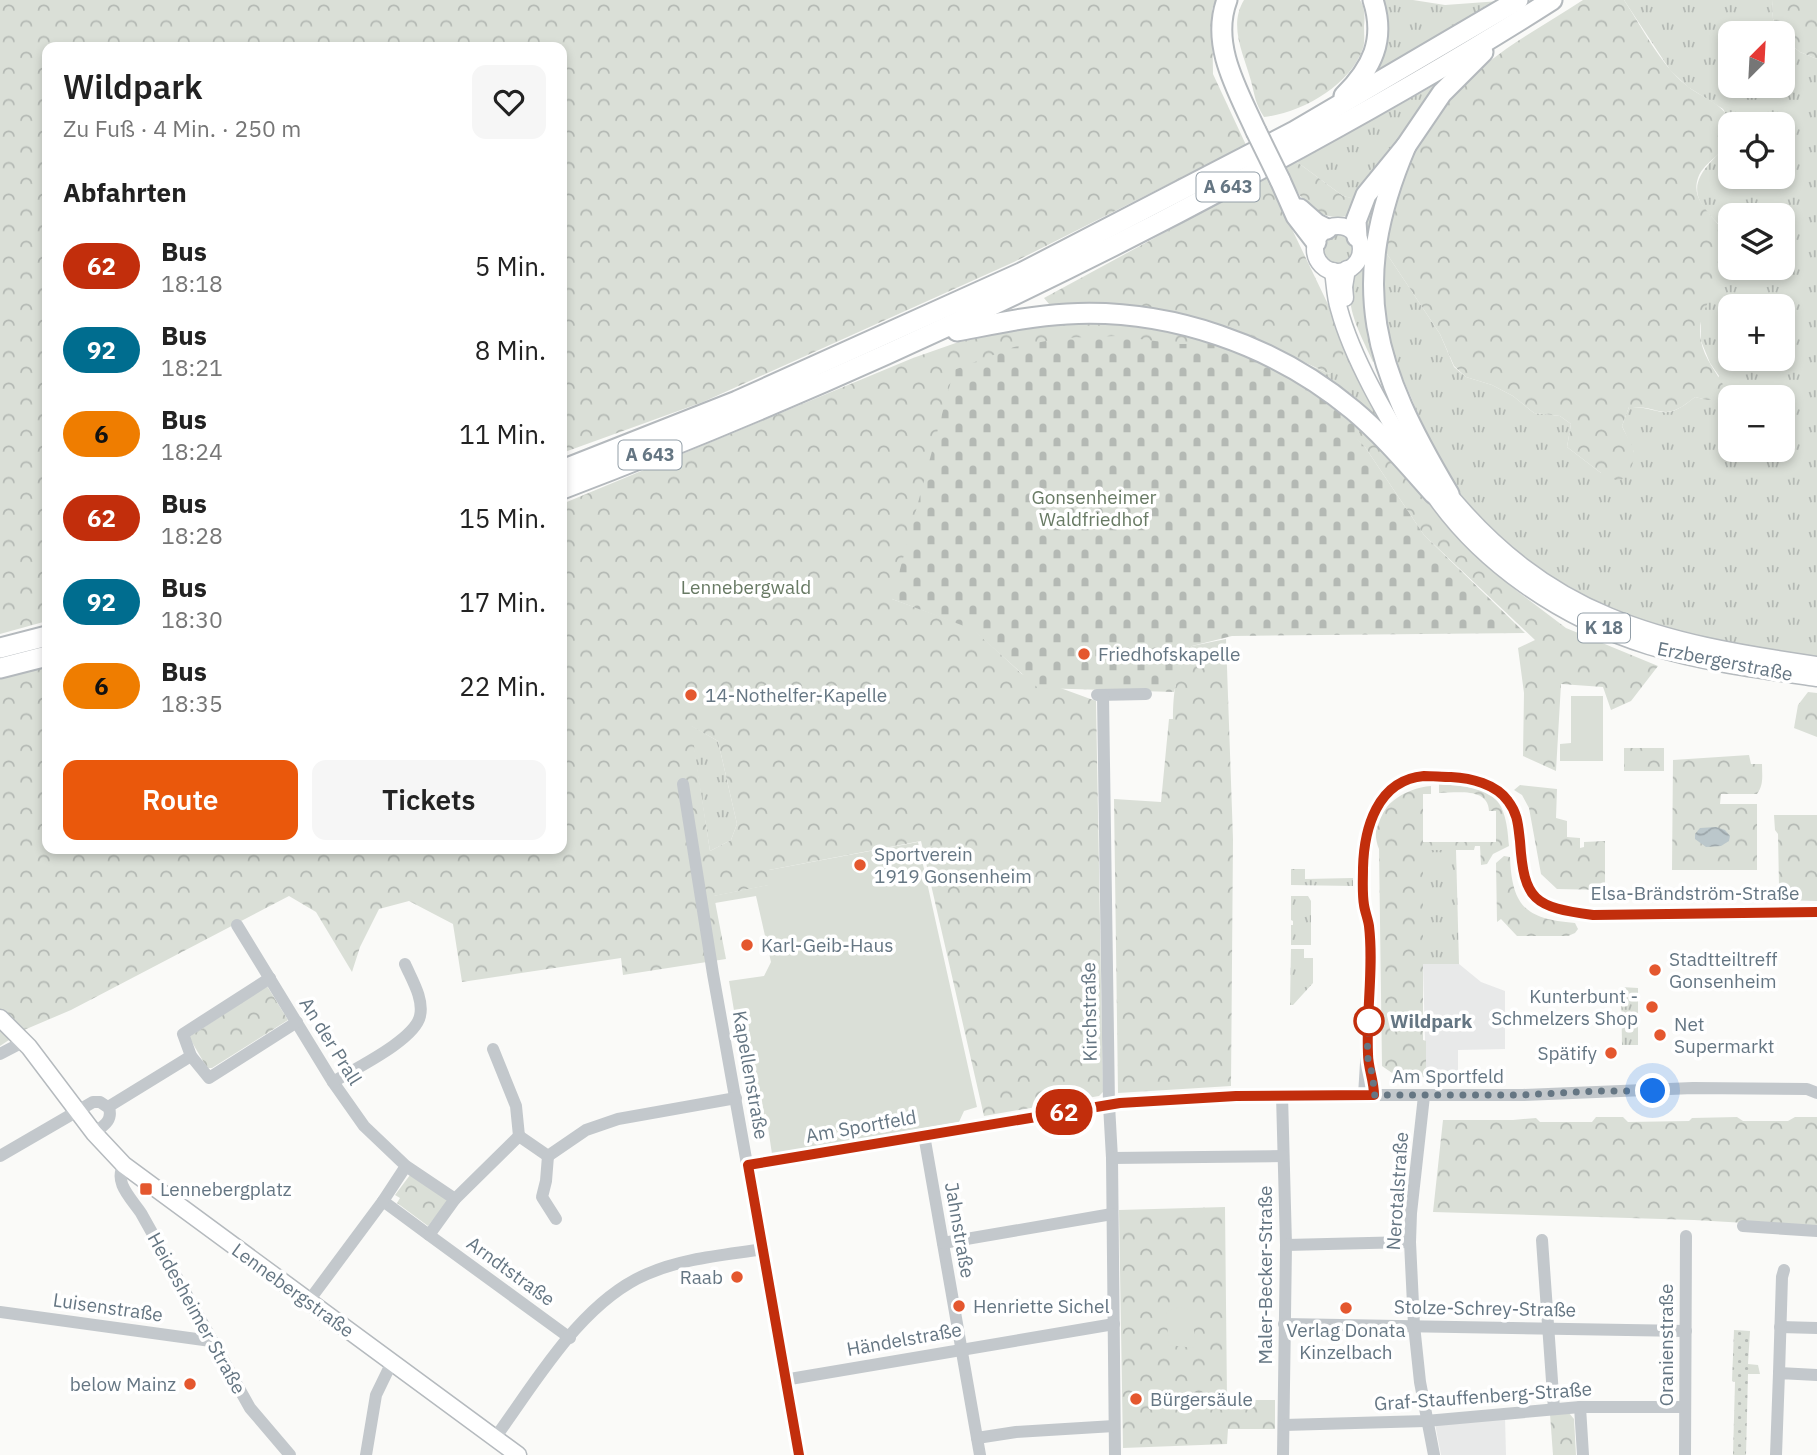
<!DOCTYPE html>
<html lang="de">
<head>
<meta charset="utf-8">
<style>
	body { margin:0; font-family:"IBM Plex Sans",sans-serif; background:#f6f6f6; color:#222; height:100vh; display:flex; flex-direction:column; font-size:26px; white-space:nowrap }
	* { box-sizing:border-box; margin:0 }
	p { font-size:23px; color:#767676 }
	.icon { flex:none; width:38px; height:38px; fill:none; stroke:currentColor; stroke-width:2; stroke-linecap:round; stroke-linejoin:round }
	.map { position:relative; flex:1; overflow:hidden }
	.details { position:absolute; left:42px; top:42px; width:525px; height:812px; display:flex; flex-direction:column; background:#fff; border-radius:14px; box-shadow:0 4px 10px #0003 }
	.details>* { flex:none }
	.badge { padding:0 14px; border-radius:23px; font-size:24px; line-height:46px }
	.needle { width:46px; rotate:24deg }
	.fabs { position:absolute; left:1718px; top:21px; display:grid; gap:14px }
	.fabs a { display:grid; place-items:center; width:77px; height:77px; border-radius:14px; background:#fff; box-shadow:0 4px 10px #0003; font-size:35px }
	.you { position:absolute; width:35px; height:35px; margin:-18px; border:5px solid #fff; border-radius:50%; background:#1a73e8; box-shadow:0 0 0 10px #1a73e833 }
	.map>.badge { position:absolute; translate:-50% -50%; box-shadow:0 0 0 4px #fff }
	h2 { padding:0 21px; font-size:26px; line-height:63px }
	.round { display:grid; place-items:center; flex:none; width:74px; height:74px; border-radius:14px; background:#f6f6f6 }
	.overview { display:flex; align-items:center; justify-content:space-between; height:119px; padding:0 21px }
	h1 { font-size:33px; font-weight:600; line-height:52px }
	.action { display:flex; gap:14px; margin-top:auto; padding:14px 21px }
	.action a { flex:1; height:80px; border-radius:14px; background:#ea580c; color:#fff; font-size:28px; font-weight:600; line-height:80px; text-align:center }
	.action a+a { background:#f6f6f6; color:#222 }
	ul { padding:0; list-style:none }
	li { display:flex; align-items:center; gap:21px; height:84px; padding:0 21px }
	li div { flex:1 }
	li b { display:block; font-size:26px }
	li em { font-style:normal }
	li .badge { min-width:77px; font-weight:700; text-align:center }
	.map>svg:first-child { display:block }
	.built { fill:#e8e9e9 }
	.grass { fill:url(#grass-tufts); fill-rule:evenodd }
	.forest { fill:url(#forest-crowns); fill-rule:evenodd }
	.cemetery { fill:url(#cemetery-stones) }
	.garden { fill:url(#garden-dots) }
	.pitch { fill:#dadfd7 }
	.water { fill:url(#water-waves) }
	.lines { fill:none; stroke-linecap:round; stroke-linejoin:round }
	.major-casing { stroke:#b5babe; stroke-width:19 }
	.highway-casing { stroke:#b4b9bd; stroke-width:23 }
	.minor { stroke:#c3c8cc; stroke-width:12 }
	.major { stroke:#fff; stroke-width:16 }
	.highway { stroke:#fff; stroke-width:19 }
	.highway-bridge-casing { stroke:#b4b9bd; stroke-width:23; stroke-linecap:butt }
	.highway-bridge { stroke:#fff; stroke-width:19 }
	.line-casing { stroke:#fff; stroke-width:16 }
	.line { stroke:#c22e0c; stroke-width:10 }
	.walk { stroke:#657683; stroke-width:7; stroke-dasharray:0 12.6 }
	.poi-dot { fill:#e4572e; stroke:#fff; stroke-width:2.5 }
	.stop-dot { fill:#fff; stroke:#c22e0c; stroke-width:3.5 }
	.labels { text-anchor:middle; stroke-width:7; stroke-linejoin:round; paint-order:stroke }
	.shield { fill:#fff; stroke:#939fa8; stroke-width:2 }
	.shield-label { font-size:18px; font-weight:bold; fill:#657683 }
	.park-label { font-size:19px; fill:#687a64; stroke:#fff }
	.poi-label { font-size:19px; fill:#657683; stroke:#fff; text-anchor:start }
	.street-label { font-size:19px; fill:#657683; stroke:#fff }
	.stop-label { font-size:19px; font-weight:bold; fill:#657683; stroke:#fff; text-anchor:start }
</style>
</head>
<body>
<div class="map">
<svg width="1817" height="1455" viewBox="0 0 1817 1455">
	<defs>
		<pattern id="grass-tufts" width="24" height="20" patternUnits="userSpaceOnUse" patternTransform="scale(1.75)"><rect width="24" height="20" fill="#dadfd7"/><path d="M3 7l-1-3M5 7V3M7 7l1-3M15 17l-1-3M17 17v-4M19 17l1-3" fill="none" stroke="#b4b9b4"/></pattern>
		<pattern id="forest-crowns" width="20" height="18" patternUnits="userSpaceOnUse" patternTransform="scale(1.75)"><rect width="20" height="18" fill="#dadfd7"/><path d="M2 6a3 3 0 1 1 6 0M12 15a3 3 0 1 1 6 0" fill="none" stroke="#b4b9b4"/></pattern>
		<pattern id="cemetery-stones" width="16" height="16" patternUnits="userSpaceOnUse" patternTransform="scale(1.75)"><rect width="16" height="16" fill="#dadfd7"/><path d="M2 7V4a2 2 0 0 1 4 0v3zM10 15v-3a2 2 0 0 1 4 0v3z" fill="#b4b9b4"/></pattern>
		<pattern id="garden-dots" width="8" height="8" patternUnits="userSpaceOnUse" patternTransform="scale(1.75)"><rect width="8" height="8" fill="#dadfd7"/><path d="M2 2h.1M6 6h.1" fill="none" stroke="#b4b9b4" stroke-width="1.8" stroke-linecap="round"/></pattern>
		<pattern id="water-waves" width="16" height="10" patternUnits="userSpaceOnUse" patternTransform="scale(1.75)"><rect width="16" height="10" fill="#bbc7cb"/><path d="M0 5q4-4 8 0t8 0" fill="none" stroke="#9ca6aa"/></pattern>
	</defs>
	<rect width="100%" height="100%" fill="#fafaf8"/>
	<g class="built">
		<path d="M1423 964H1459L1481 982 1505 991V1049L1458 1050V1078L1426 1077Z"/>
		<path d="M1505 1417 1506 1455H1441L1435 1424Z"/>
	</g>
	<g class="grass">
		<path d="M1379 0H1413L1445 5 1500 1 1373 74Z"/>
		<path d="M1624 0H1772L1773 19 1780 33H1731V86H1783V39L1800 52 1817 59V658C1750 649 1685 638 1621 614 1559 590 1486 535 1449 478 1433 453 1422 424 1411 397 1401 373 1387 347 1383 322 1380 299 1383 272 1383 248L1440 334 1454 367 1466 377 1492 385 1513 396 1534 413 1560 416 1571 424 1567 447 1601 473 1634 452 1622 426 1629 407C1665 407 1662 424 1695 397L1708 400 1719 376 1710 363 1701 341V313L1712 294 1723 230C1717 221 1707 214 1702 205 1685 177 1717 159 1731 140V177H1783V124H1731L1723 109 1688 87 1670 70ZM1731 215H1783V268H1731ZM1731 306H1783V359H1731ZM1731 397H1783V450H1731Z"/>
		<path d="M1447 78 1353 207 1351 198 1343 196 1297 162Z"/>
		<path d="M1379 187 1378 360 1373 362C1362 337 1343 306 1352 276 1353 273 1356 270 1358 268 1369 255 1365 245 1361 231Z"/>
		<circle cx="1337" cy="249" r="15"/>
		<path d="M1347 344 1391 431 1288 356 1330 374Z"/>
		<path d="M690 725 718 741 737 824 731 840 710 851Z"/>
		<path d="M1423 849 1456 850 1459 964H1423Z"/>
		<path d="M1291 869H1305V879L1353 878V886L1291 885Z"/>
		<path d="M1291 896H1308L1311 901V945H1291V925H1293V921L1291 920Z"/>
		<path d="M1291 949H1304V958H1313V983L1293 1005H1290Z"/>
		<path d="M1621 987 1638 988V1045H1622Z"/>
	</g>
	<g class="forest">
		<path d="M0 0H1216L1212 9 1213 74 1246 145 1014 262 703 402 562 453V47H47V621L0 634Z"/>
		<path d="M1244 0H1360C1365 7 1365 18 1364 26 1364 33 1365 42 1363 48 1350 86 1301 113 1264 117 1255 103 1255 96 1251 81 1244 55 1228 26 1244 0Z"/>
		<path d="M1583 0H1624C1643 29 1660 64 1686 85 1701 98 1723 102 1730 122 1739 150 1705 157 1698 178 1688 207 1727 221 1730 248 1733 284 1694 300 1701 341 1704 358 1717 373 1725 388L1720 399 1707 400 1695 397C1662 424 1665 406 1629 407L1622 426C1625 434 1634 445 1634 453 1635 463 1628 478 1618 481L1601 473 1567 447 1571 424 1560 416 1534 413 1513 396 1492 385 1466 377 1454 366 1440 334 1383 248C1399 165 1436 99 1506 49 1531 32 1558 16 1583 0Z"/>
		<path d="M1772 0H1817V59L1800 52 1783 39V33H1780L1773 19Z"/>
		<path d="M1297 162 1343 196 1352 198 1353 207 1348 216C1311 222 1300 197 1284 168Z"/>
		<path d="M1267 177 1347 344 1337 369 1330 374 1238 332 1182 315 1103 303 1049 304 1044 298Z"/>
		<path d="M1094 320 1153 325 1214 344H1178L892 599 972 628 1022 674 1096 701 1103 1092 1099 1096 984 1116 921 841 769 870V885L714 896 726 959 623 975 621 958 462 982 453 924 409 901 379 909 360 947 352 972 316 912 289 896 71 1010 24 1030 0 1046V678L47 666V849H562V504L913 358 970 338 1031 325ZM691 726 718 741 737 824 731 840 710 851Z"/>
		<path d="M1360 430 1425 494 1464 543 1517 591 1566 628 1658 666 1631 701 1611 710 1603 687 1561 684 1556 771 1523 756 1524 693 1518 648 1535 640 1424 535 1365 447 1355 438Z"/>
		<path d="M1226 639 1233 839 1231 1086 1118 1093 1114 799 1161 802 1169 719H1173C1173 693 1176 667 1192 646Z"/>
		<path d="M1808 692 1817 693V737L1794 728 1798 705Z"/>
		<rect x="1624" y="748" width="40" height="23"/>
		<path d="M1749 755 1751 764H1762C1762 775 1764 785 1757 794H1721L1720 804H1757V870H1672L1673 760Z"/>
		<path d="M1439 784C1490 788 1506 791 1509 846L1493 854 1487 864 1481 865 1480 846H1475L1474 850H1423V1040L1426 1041V1077L1395 1075 1382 1066 1379 849C1365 815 1400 788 1431 786V794H1423V842H1496V811H1489C1488 787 1456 793 1439 793Z"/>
		<path d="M1520 785 1557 789 1556 818 1567 821V837L1580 838V848L1584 847V842L1605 841V890L1557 889 1541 874 1529 808 1522 795 1514 790Z"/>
		<path d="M1774 815H1817V901L1775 900 1774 889 1779 886 1778 834 1775 830Z"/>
		<path d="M1504 856 1510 857C1512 907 1526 919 1575 923L1578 929 1575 933 1568 936H1517L1501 919 1497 922 1496 863Z"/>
		<path d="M267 986 288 1020 212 1068H207L189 1037Z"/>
		<path d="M1596 1117H1623L1628 1122 1689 1121 1692 1118 1737 1117 1743 1121H1788L1795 1117H1817V1227L1694 1220 1433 1212 1443 1120H1513L1536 1118 1540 1122H1592Z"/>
		<path d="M410 1175 447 1199V1202L428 1226 397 1203 400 1198 395 1195Z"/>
		<path d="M1225 1207 1227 1400H1275V1429H1228L1227 1444 1123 1448 1119 1210Z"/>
		<path d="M1569 1413 1574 1419 1576 1455H1553L1550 1414Z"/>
	</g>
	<path class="cemetery" d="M1117 336 1178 344H1214L1243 354 1301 383 1336 406 1360 430 1356 438 1365 447 1424 535 1525 633 1232 636 1192 646 1183 659 1174 692 1038 688 972 629 892 599 954 370 1014 347 1062 338Z"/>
	<path class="garden" d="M1734 1330 1750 1331 1748 1364 1758 1365 1760 1374H1748L1746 1455H1733L1735 1382 1732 1381Z"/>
	<g class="pitch">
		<path d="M1571 696H1603V761H1560V744L1571 743Z"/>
		<path d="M918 842 977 1107 964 1111 959 1122 772 1154 766 1114 752 1116 729 981 764 976 771 962 756 896 715 903 713 896 768 885 769 870Z"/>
		<path d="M1179 1307 1191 1311 1196 1344 1194 1348 1169 1345 1166 1312Z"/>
	</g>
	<path class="water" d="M1716 827 1725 830 1730 836 1729 841 1721 846 1706 847 1695 839V834L1700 828Z"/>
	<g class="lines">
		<defs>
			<g id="major">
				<circle cx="1338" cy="249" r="23"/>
				<path d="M1333 271C1335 284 1335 297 1339 309 1353 361 1389 420 1417 467"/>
				<path d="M1345 298 1344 287 1347 269"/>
				<path d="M1441 485C1547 618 1657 642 1817 665"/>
				<path d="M1428 486C1478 563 1562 619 1649 646 1704 663 1761 670 1817 678"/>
				<path d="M0 1018 29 1047 94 1133 124 1165 518 1455"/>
			</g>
			<g id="highway">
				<path d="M1227 0C1210 45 1238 91 1256 131"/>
				<path d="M1344 96C1372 68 1386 40 1373 0"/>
				<path d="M1406 146C1346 287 1374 368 1449 494"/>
				<path d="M1280 180 1296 216 1316 242"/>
				<path d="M1300 209 1317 224 1327 229"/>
				<path d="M1357 237 1356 221 1366 195 1406 146 1442 93 1483 52"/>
				<path d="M957 331C994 324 1030 316 1067 314 1169 308 1275 345 1353 410 1383 435 1408 465 1434 494"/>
				<path d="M562 470 737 401 1023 272 1295 131 1518 0"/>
				<path d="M562 489C796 400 1024 296 1244 178 1349 122 1452 64 1552 0"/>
				<path d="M0 648 47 636"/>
				<path d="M0 668 47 656"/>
			</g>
		</defs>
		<use href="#major" class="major-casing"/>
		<use href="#highway" class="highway-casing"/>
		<g class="minor">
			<path d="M1097 695 1146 694"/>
			<path d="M1103 695 1109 1105 1112 1158 1115 1455"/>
			<path d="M683 784 713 974 799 1455"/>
			<path d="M237 925 333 1082 364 1126 406 1166 455 1199 429 1235 383 1201 406 1166"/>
			<path d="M270 978 183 1034 191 1056 209 1078 297 1022"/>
			<path d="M493 1049 516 1106 519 1136"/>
			<path d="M0 1054 23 1042"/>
			<path d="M1369 1061 1373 1077 1374 1095"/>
			<path d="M333 1082C354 1069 415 1040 420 1016 424 999 412 980 405 964"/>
			<path d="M1282 1095 1286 1245 1283 1455"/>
			<path d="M1364 1095 1369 1015V925L1363 903 1364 849 1371 817 1379 802 1389 791 1406 781 1423 776 1458 777 1493 787 1509 801 1518 817 1523 876 1530 892 1543 903 1563 911 1593 915 1817 912"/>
			<path d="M1424 1096 1411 1213 1410 1242 1414 1325 1420 1382 1434 1455"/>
			<path d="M108 1107 191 1056"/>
			<path d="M924 1135 980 1455"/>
			<path d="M0 1156 93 1102H100L109 1108C113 1121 103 1126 94 1133"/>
			<path d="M548 1156 546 1181 542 1197 556 1219"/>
			<path d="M1112 1158 1283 1156"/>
			<path d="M124 1165C113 1182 131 1198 141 1213L250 1408 290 1455"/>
			<path d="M748 1165 1109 1105 1177 1099 1275 1095H1523L1693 1088 1807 1089 1817 1093"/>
			<path d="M455 1199 519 1136 548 1156 586 1130 618 1119 736 1098"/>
			<path d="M1743 1226 1817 1231"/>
			<path d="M429 1235 570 1338"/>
			<path d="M1542 1240 1554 1409"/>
			<path d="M943 1243 1112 1214"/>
			<path d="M1286 1245 1410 1242"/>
			<path d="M308 1302 383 1201"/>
			<path d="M0 1312 211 1341"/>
			<path d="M1284 1324 1686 1331"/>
			<path d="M1780 1327 1817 1328"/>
			<path d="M1779 1373 1782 1277 1784 1270"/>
			<path d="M784 1380 1114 1324"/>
			<path d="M1580 1407 1583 1455"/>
			<path d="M1284 1425 1426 1421 1580 1407H1685"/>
			<path d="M495 1438C536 1382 581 1302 647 1274 683 1258 725 1255 763 1249"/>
			<path d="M977 1438 1016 1432 1114 1426"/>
			<path d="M366 1455 376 1395 392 1362"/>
			<path d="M1685 1455 1686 1236"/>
			<path d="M1776 1455 1779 1373 1817 1375"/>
		</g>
		<use href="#major" class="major"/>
		<use href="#highway" class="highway"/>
		<defs>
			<path id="highway-bridge" d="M1256 131 1280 180"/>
		</defs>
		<use href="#highway-bridge" class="highway-bridge-casing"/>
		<use href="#highway-bridge" class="highway-bridge"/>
	</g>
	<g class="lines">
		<defs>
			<path id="line" d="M799 1455 748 1165 1120 1103 1236 1096 1374 1095C1374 1080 1368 1068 1368 1054 1366 1011 1374 968 1369 926 1368 919 1365 912 1364 905 1362 893 1363 880 1363 868 1364 829 1377 780 1424 776 1433 776 1442 777 1451 777 1471 778 1496 784 1508 801 1518 814 1518 825 1520 841 1524 901 1534 907 1593 915L1817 912"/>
		</defs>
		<use href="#line" class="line-casing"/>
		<use href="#line" class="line"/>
		<path class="walk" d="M1369 1021 1367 1055 1373 1077 1374 1095H1522L1597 1091H1653"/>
	</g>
	<g class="poi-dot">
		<circle cx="1084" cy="654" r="7"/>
		<circle cx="691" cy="695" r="7"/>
		<circle cx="860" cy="865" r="7"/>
		<circle cx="747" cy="945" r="7"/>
		<circle cx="1655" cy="970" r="7"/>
		<circle cx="1652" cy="1007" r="7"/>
		<circle cx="1660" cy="1035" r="7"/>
		<circle cx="1611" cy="1053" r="7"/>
		<rect x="139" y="1182" width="14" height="14" rx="3.5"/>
		<circle cx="737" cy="1277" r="7"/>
		<circle cx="959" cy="1306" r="7"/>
		<circle cx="1346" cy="1308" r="7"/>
		<circle cx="190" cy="1384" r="7"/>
		<circle cx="1136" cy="1399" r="7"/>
	</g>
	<circle class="stop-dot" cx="1369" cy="1021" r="14"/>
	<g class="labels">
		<g class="shield">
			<rect x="1196.5" y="172.5" width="63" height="29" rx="5"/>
			<rect x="618.5" y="440.5" width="63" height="29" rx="5"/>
			<rect x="1578" y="613.5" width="52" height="29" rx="5"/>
		</g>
		<g class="shield-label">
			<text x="1228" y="193">A 643</text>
			<text x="650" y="461">A 643</text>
			<text x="1604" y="634">K 18</text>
		</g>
		<g class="park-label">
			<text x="1094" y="504">Gonsenheimer<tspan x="1094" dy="22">Waldfriedhof</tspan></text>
			<text x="746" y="594">Lennebergwald</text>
		</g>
		<g class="poi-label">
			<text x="1098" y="661">Friedhofskapelle</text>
			<text x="705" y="702">14-Nothelfer-Kapelle</text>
			<text x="874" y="861">Sportverein<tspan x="874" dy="22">1919 Gonsenheim</tspan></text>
			<text x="761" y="952">Karl-Geib-Haus</text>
			<text x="1669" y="966">Stadtteiltreff<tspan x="1669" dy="22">Gonsenheim</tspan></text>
			<text x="1638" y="1003" text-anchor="end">Kunterbunt -<tspan x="1638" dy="22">Schmelzers Shop</tspan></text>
			<text x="1674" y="1031">Net<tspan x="1674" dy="22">Supermarkt</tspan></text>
			<text x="1597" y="1060" text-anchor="end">Spätify</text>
			<text x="160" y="1196">Lennebergplatz</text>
			<text x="723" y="1284" text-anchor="end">Raab</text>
			<text x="973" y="1313">Henriette Sichel</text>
			<text x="1346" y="1337" text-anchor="middle">Verlag Donata<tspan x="1346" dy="22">Kinzelbach</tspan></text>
			<text x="176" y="1391" text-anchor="end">below Mainz</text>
			<text x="1150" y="1406">Bürgersäule</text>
		</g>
		<g class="street-label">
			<text transform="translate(1725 661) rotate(11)" y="7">Erzbergerstraße</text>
			<text x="1695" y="900">Elsa-Brändström-Straße</text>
			<text transform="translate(1089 1012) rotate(-91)" y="7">Kirchstraße</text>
			<text transform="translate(331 1041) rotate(58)" y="7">An der Prall</text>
			<text transform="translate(751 1075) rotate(80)" y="7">Kapellenstraße</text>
			<text x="1448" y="1083">Am Sportfeld</text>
			<text transform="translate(861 1126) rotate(-10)" y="7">Am Sportfeld</text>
			<text transform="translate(1397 1191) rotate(-86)" y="7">Nerotalstraße</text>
			<text transform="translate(960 1230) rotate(80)" y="7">Jahnstraße</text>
			<text transform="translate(511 1271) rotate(36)" y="7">Arndtstraße</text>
			<text transform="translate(1265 1275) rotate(-90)" y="7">Maler-Becker-Straße</text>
			<text transform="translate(293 1290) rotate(36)" y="7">Lennebergstraße</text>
			<text transform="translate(108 1307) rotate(8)" y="7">Luisenstraße</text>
			<text transform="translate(1485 1308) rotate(1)" y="7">Stolze-Schrey-Straße</text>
			<text transform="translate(197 1313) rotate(61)" y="7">Heidesheimer Straße</text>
			<text transform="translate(904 1339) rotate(-10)" y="7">Händelstraße</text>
			<text transform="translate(1666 1345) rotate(-90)" y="7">Oranienstraße</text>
			<text transform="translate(1483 1396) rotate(-4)" y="7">Graf-Stauffenberg-Straße</text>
		</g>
		<g class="stop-label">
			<text x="1390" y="1028">Wildpark</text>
		</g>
	</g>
</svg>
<div class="fabs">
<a><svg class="needle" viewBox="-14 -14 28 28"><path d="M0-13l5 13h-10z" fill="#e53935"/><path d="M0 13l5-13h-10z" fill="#767676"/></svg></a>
<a><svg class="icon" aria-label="locate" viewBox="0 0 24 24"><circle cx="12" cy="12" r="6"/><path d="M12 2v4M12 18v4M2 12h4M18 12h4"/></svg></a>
<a><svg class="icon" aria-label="layers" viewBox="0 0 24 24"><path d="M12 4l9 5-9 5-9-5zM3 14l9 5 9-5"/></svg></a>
<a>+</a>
<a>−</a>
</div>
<div class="you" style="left:1653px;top:1091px"></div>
<b class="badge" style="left:1064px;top:1112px;background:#c22e0c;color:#fff">62</b>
<section class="details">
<div class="overview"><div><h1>Wildpark</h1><p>Zu Fuß · 4 Min. · 250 m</p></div><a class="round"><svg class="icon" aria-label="heart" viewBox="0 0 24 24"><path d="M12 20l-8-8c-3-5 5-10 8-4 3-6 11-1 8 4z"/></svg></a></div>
<h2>Abfahrten</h2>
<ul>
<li><span class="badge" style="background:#c22e0c;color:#fff">62</span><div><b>Bus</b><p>18:18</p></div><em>5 Min.</em></li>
<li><span class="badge" style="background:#006d8f;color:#fff">92</span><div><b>Bus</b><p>18:21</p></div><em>8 Min.</em></li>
<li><span class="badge" style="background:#ef7d00;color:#111">6</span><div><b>Bus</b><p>18:24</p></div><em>11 Min.</em></li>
<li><span class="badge" style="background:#c22e0c;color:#fff">62</span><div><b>Bus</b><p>18:28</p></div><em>15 Min.</em></li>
<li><span class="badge" style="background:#006d8f;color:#fff">92</span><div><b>Bus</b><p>18:30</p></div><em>17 Min.</em></li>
<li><span class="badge" style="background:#ef7d00;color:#111">6</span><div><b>Bus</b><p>18:35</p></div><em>22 Min.</em></li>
</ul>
<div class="action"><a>Route</a><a>Tickets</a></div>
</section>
</div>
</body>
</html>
